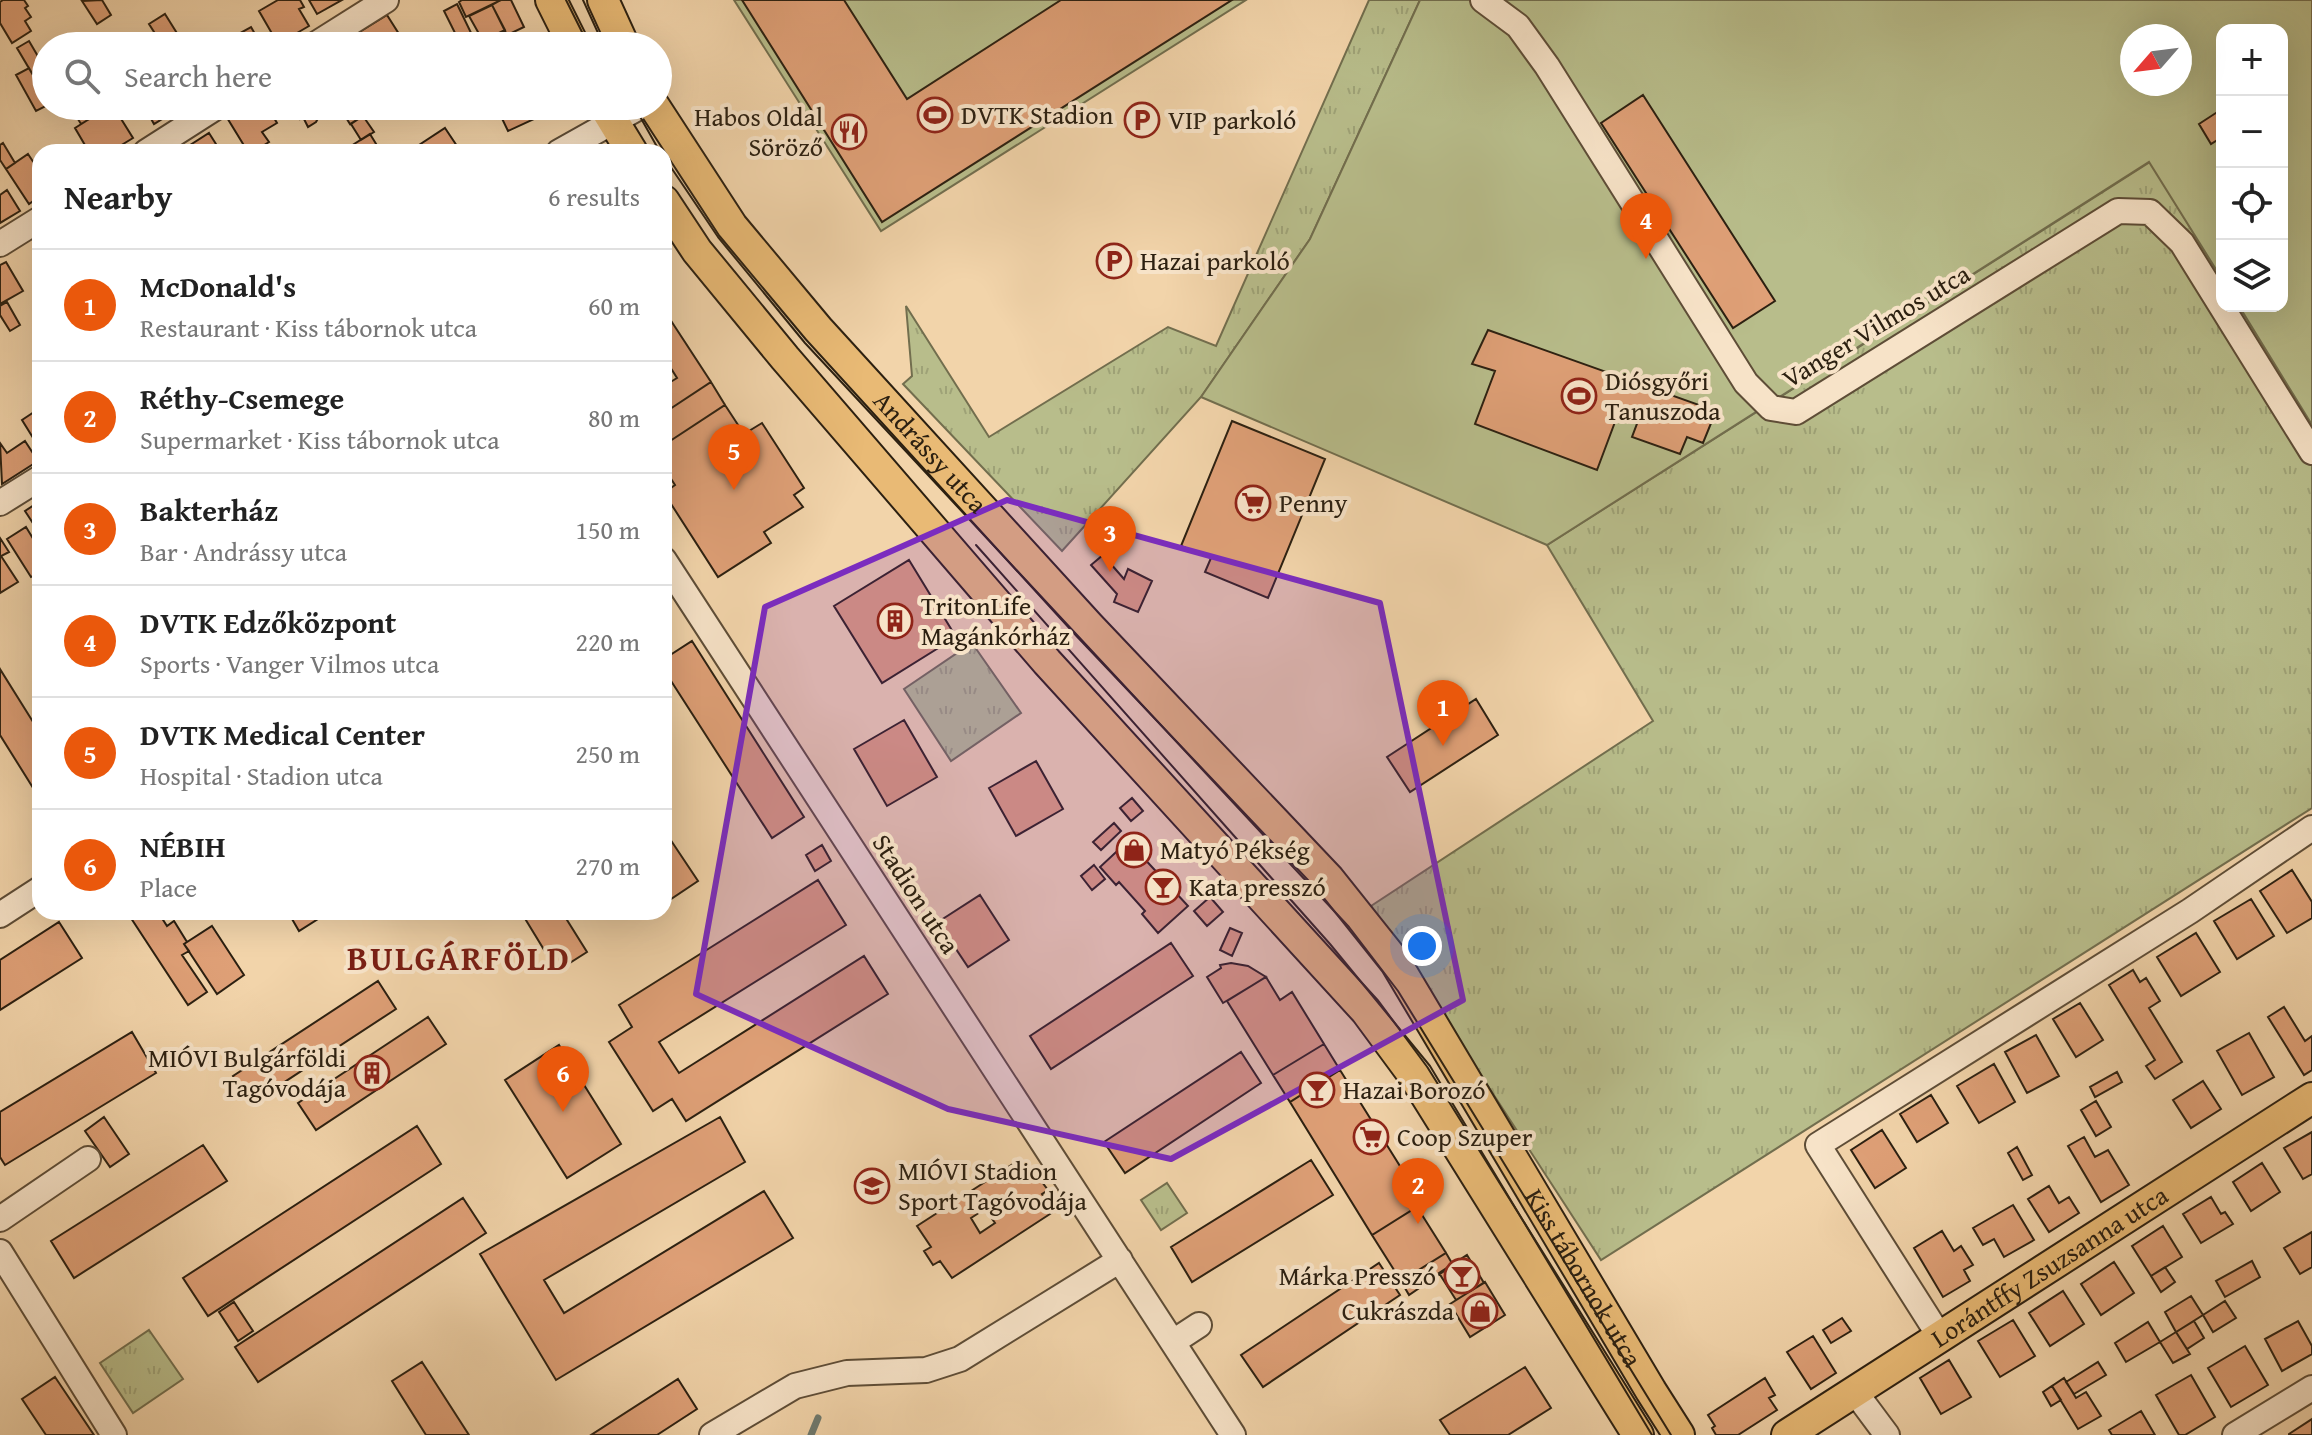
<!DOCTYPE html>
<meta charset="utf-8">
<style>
:root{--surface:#fff;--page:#f6f6f6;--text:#222;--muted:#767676;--line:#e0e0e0;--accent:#ea580c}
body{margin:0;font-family:"Gentium Book Plus",serif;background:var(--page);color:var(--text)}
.controls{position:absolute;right:24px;top:24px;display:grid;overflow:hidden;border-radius:16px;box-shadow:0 8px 32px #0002}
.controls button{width:72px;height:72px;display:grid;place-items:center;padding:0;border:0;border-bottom:2px solid var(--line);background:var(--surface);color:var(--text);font:40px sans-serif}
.compass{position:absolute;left:2120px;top:24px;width:72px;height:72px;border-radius:50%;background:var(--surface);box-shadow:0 8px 32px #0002;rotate:242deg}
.you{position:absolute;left:1422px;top:946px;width:28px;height:28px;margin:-20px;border:6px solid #fff;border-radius:50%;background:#1a73e8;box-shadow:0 0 0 12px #1a73e833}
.badge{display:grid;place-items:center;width:52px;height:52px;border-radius:50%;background:var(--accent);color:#fff;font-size:26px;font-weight:700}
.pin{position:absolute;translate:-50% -66px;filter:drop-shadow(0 2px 4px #0008)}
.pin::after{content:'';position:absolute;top:42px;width:28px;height:24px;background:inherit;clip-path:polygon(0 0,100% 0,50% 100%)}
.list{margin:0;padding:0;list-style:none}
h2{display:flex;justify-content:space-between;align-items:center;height:104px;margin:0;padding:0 32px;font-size:34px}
h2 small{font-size:26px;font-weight:400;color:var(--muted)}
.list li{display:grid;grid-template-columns:52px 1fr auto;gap:24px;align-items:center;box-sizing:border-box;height:112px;padding:0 32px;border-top:2px solid var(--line)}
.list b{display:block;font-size:30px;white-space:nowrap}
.list p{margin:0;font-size:26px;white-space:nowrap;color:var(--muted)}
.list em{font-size:26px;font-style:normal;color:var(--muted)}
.icon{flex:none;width:44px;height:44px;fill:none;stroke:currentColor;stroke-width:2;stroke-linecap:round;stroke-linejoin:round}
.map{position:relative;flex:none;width:2312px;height:1435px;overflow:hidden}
.search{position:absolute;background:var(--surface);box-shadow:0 8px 32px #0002;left:32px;top:32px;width:640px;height:88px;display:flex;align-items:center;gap:20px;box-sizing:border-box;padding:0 28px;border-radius:44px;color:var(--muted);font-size:30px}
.panel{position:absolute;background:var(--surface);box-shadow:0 8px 32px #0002;left:32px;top:144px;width:640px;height:776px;border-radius:24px}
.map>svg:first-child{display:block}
.grass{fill:url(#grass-tufts);stroke:#726e4e;stroke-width:2}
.pitch{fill:#b8bd8b;stroke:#726e4e;stroke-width:2;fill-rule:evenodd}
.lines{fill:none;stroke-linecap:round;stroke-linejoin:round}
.stream{stroke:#6f7b70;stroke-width:7}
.building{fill:#dfa077;stroke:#2c2011;stroke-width:2;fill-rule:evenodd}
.minor-casing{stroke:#5e4d37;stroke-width:28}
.major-casing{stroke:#2c2011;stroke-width:34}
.minor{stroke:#f7e3c8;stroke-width:24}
.major{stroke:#e9ba75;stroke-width:30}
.tram{stroke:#2c2011;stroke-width:2}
.marked{fill:#7b2cbf;fill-opacity:0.2;stroke:#7b2cbf;stroke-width:6;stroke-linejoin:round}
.labels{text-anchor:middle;stroke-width:8;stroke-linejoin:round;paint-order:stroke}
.poi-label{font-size:26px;fill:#2c2011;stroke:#f7e3c8;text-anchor:start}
.street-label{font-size:26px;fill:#2c2011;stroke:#f7e3c8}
.district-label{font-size:34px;font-weight:bold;letter-spacing:2px;fill:#7a1f14;stroke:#f7e3c8}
</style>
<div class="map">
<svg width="2312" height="1435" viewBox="0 0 2312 1435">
<defs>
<pattern id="grass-tufts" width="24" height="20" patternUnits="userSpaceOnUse" patternTransform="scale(2)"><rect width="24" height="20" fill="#b8bd8b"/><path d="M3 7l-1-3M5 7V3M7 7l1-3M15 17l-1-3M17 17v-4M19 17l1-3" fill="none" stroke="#9ea277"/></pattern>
</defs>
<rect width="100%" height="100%" fill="#f2d4aa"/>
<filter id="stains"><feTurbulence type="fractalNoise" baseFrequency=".0025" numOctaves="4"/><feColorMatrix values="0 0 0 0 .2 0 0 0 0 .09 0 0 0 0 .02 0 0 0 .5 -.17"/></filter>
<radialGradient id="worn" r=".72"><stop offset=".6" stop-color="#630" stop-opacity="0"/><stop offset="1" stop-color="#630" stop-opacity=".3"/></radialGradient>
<path class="grass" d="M1369 0H1420L1310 239 1201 397 1062 551 903 384 912 376 906 306 989 437 1168 327 1216 346Z
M2150 162 2222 279V306H2239L2312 425V808L1601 1260 1371 906 1653 721 1547 545Z
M972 643 1021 713 951 761 904 689Z
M1167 1183 1187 1213 1161 1230 1141 1200Z
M149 1330 183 1379 133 1413 100 1363Z"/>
<path class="pitch" d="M734 0H1246L881 231Z
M1420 0H2312V425L2239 306H2282V30H2222V279L2149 162 1547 545 1201 397 1310 239ZM2132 36H2180V84H2132Z"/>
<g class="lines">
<path class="stream" d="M811 1435 818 1418"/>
</g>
<path class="building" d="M3 0H24L28 6 25 8 31 17 25 21 31 31 12 43 0 23V2Z
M102 0 111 15 97 24 82 1Z
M278 0H300L304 7 299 9 309 26 278 44 259 11Z
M309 0H342L317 14Z
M462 0H501L466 17 459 2Z
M501 0H511L524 27 507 35 492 5Z
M742 0H844L907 99 1061 0H1232L882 222Z
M457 4 474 39 461 45 444 11Z
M492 5 505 30 483 41 469 16Z
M165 14 185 46H163L149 24Z
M387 15 399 34 391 39 395 46H359L353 36Z
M251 27 262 46H224L222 43Z
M29 41 46 70V97L17 48Z
M29 68 46 98V106L36 111 16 75Z
M1643 95 1775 301 1733 328 1601 123Z
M70 106H98L101 112 81 124Z
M110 106H113L133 138 110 152H89L75 128Z
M144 106H183L154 124Z
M242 106H251L252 109 267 106 277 123 262 132 269 142 253 152H248L226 116Z
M279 106H321L322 111 316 122 308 127 303 117 300 119 297 113 287 118Z
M339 106H357L363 116 350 124Z
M496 106H543L547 113 508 131Z
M2222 109V137L2211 144 2199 124Z
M363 116 374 132 361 140 351 124Z
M445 128 461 152H424L419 145Z
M209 133 221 152H190L187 147Z
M370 134 381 152H355L351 146Z
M3 143 15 163 6 169 0 160V145Z
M28 154 40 172V196L29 204 6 169Z
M7 190 20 211 0 223V195Z
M6 262 23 291 0 304V265Z
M7 302 20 325 10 331 0 315V306Z
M664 310 711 382 664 413V386L677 378 672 370 664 376Z
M1488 330 1716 411 1703 443 1687 437 1680 454 1632 437 1638 421 1618 414 1597 470 1475 424 1495 371 1472 364Z
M711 382 725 405 664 445V413Z
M725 405 744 434 762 423 804 488 794 495 803 507 764 532 771 543 718 577 664 493 675 485 664 468V445Z
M40 408V449L22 420Z
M1232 421 1325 459 1268 598 1205 572 1211 558 1181 546Z
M25 441 38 461 2 484 0 443 7 453Z
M40 501V534L25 511Z
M26 527 40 550V572L31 577 7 539Z
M0 538 9 552 1 556 18 582 0 593Z
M1103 555 1124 579 1128 569 1152 581 1138 612 1114 602 1117 594 1091 565Z
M909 560 956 637 882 683 834 606Z
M692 641 804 817 772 838 664 670V659Z
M0 669 40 733V799L0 735Z
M1476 699 1498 735 1410 792 1387 757Z
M904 720 937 777 887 806 854 749Z
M1036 761 1063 809 1016 836 989 788Z
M1132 798 1143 811 1131 821 1120 808Z
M1114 823 1121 831 1101 850 1093 842Z
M664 830 698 881 668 901 664 895Z
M1128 841 1188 906 1158 933 1142 914 1145 911 1119 882 1116 885 1100 867Z
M822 845 831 861 815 871 806 855Z
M1094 865 1105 879 1092 890 1081 876Z
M2292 870 2312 902V918L2287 933 2260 891Z
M818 880 846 925 659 1042 679 1073 864 956 888 994 686 1121 672 1099 653 1111 609 1042 632 1027 619 1005Z
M980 895 1009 940 968 967 938 922Z
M1210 897 1223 912 1207 926 1194 911Z
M2251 899 2274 936 2237 959 2214 921Z
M127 912H158L167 926 174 921 187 942 184 944 189 951 182 955 207 992 188 1005Z
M288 912H329L299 931Z
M521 912H562L587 952 557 971Z
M59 922 82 958 0 1010V960Z
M212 926 244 975 217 994 184 944Z
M1230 928 1242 933 1232 956 1220 950Z
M2196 933 2220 972 2181 996 2157 957Z
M1171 943 1193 976 1051 1069 1030 1036Z
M1231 963 1248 966 1266 977 1223 1003 1207 977 1221 968 1220 965Z
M2133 970 2140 982 2146 978 2160 1001 2149 1008 2182 1062 2155 1079 2146 1066 2155 1060 2109 985Z
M1266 977 1280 1000 1292 992 1324 1044 1273 1075 1227 1001Z
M378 981 396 1009 251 1104 233 1076Z
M2080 1003 2103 1040 2076 1057 2053 1019Z
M2284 1007 2305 1041 2312 1036V1070L2304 1075 2268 1017Z
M428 1017 446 1044 316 1130 298 1103Z
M132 1032 156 1073 5 1165 0 1157V1112Z
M2249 1033 2274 1077 2242 1095 2217 1051Z
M2036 1035 2059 1076 2027 1093 2005 1052Z
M1324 1044 1340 1070 1290 1102 1273 1075Z
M559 1045 621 1144 567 1178 505 1080Z
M1241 1052 1261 1083 1125 1173 1104 1142Z
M1994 1064 2015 1102 1979 1123 1957 1086Z
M1340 1070 1423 1203 1372 1235 1290 1102Z
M2117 1072 2122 1082 2095 1097 2090 1087Z
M2203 1081 2221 1109 2191 1128 2173 1100Z
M1931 1095 1948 1123 1917 1142 1900 1114Z
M2096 1101 2111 1127 2096 1136 2081 1110Z
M104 1117 129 1154 110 1167 85 1131Z
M720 1117 745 1162 544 1280 564 1313 764 1191 793 1238 556 1380 480 1254Z
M417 1126 441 1164 208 1316 183 1278Z
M1882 1130 1906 1168 1875 1188 1851 1150Z
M2312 1132V1174L2303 1179 2284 1148Z
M2084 1137 2095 1157 2108 1150 2129 1185 2101 1202 2068 1146Z
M203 1145 227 1181 74 1278 51 1241Z
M2017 1147 2032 1175 2023 1180 2008 1153Z
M1019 1160 1030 1177 1037 1173 1042 1182 1048 1190 1042 1194 1053 1212 952 1278 940 1261 933 1265 924 1251 931 1247 917 1226ZM985 1209 995 1223 980 1233 971 1218Z
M1311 1160 1333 1195 1192 1282 1171 1247Z
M2262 1163 2280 1192 2251 1211 2233 1182Z
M2049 1186 2059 1203 2069 1197 2079 1213 2049 1232 2028 1199Z
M2211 1197 2221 1214 2225 1212 2233 1224 2201 1243 2183 1214Z
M463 1198 486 1233 258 1382 235 1347Z
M2013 1205 2034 1240 2004 1257 1994 1239 1983 1245 1973 1228Z
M1417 1207 1446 1253 1401 1281 1372 1235Z
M2163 1226 2182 1257 2151 1276 2132 1246Z
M1942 1231 1954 1251 1961 1246 1973 1265 1964 1270 1970 1281 1943 1297 1914 1248Z
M2312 1232V1267L2300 1274 2284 1248Z
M1446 1253 1453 1265 1409 1295 1401 1281Z
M1467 1255 1484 1283 1456 1300 1439 1273Z
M2252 1261 2260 1277 2225 1297 2216 1281Z
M2114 1262 2134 1293 2101 1315 2081 1284Z
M1379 1263 1400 1295 1263 1387 1241 1355Z
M2165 1267 2175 1282 2161 1292 2151 1276Z
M1485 1282 1505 1315 1470 1337 1450 1304Z
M2063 1291 2084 1324 2050 1346 2029 1313Z
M2191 1296 2203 1315 2176 1332 2165 1312Z
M2225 1301 2236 1318 2213 1332 2203 1315Z
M234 1302 253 1331 238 1341 219 1312Z
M1842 1318 1851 1331 1831 1343 1823 1330Z
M2013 1320 2035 1356 2000 1377 1978 1341Z
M2194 1321 2204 1338 2187 1349 2176 1332Z
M2298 1321 2312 1346V1354L2282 1371 2265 1339Z
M2148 1322 2160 1342 2126 1362 2115 1343Z
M2176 1332 2190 1354 2173 1363 2160 1342Z
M1813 1336 1836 1373 1811 1389 1787 1352Z
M2245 1346 2268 1385 2231 1407 2208 1368Z
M1949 1360 1971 1397 1941 1414 1920 1378Z
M422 1362 469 1435H426L392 1381Z
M2098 1362 2106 1375 2074 1394 2066 1382Z
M1525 1367 1551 1408 1508 1435H1450L1440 1420Z
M2191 1375 2215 1417 2185 1435H2179L2156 1395Z
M55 1377 94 1435H46L22 1399Z
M1765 1378 1775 1395 1769 1398 1777 1410 1738 1435H1716L1712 1428 1715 1426 1708 1415Z
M2064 1378 2076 1398 2086 1392 2101 1416 2078 1429 2052 1386Z
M678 1379 697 1409 657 1435H591Z
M2052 1386 2061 1400 2051 1406 2043 1392Z
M2141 1411 2155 1435H2112L2109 1430Z
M2312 1419V1435H2289V1434Z"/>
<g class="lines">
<g class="minor-casing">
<path id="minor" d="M1483 0 1518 26 1547 66 1746 383 1771 408 1796 412 2118 211 2150 212 2182 243 2312 452
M313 46 386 0
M146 152 218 106
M559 152 641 106
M0 244 40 219
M0 503 40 478
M664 560 1233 1435
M0 915 40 889
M0 1219 88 1159
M0 1252 114 1435
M1940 1337 1818 1145 2190 911 2312 828
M1173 1342 1199 1325
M1855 1392 1887 1435
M712 1435 795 1386 847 1373 926 1370 960 1359 1120 1260
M2235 1435 2312 1388"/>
</g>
<g class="major-casing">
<g id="major">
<path d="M551 0 574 46"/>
<path d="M603 0 624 46"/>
<path d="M604 106 632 152"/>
<path id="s1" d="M654 106 732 226 818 329 1089 626 1329 879 1396 963 1651 1391 1679 1435"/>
<path d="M664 201 697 251 785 358 1047 662 1366 1011 1414 1076 1638 1435"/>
<path id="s2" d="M1787 1435 2312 1098"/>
</g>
</g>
<use href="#minor" class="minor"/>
<use href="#major" class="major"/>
<path class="tram" d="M566 0 589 46
M583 0 604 46
M634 106 660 152
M664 157 718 237 805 343 1349 927 1398 991 1671 1435
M976 545 1330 944 1430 1066 1652 1435"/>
</g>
<path class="marked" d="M1007 500 1380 603 1463 1000 1171 1159 948 1109 696 994 765 607Z"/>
<defs>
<g id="stadium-ring" transform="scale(1.8)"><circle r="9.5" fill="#f7e3c8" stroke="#8f2418" stroke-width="1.5"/><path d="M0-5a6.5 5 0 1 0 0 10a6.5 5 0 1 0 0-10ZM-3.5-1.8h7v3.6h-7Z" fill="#8f2418"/></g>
<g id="parking-ring" transform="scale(1.8)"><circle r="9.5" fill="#f7e3c8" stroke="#8f2418" stroke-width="1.5"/><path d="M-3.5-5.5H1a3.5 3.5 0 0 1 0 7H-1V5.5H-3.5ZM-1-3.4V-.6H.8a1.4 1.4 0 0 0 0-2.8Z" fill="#8f2418"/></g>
<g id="restaurant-ring" transform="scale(1.8)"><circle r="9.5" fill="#f7e3c8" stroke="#8f2418" stroke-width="1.5"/><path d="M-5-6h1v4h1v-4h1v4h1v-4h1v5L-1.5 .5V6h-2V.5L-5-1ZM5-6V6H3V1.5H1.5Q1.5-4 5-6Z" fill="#8f2418"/></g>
<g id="supermarket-ring" transform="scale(1.8)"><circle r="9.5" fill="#f7e3c8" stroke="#8f2418" stroke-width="1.5"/><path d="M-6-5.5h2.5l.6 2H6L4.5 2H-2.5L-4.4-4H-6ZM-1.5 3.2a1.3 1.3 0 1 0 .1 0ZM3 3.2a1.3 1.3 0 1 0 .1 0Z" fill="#8f2418"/></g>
<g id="building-ring" transform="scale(1.8)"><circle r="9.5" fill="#f7e3c8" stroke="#8f2418" stroke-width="1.5"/><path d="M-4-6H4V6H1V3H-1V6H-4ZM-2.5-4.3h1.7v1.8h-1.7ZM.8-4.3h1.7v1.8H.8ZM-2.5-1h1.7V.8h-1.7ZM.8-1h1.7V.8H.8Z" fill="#8f2418"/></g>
<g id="shop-ring" transform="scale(1.8)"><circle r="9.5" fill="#f7e3c8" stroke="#8f2418" stroke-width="1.5"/><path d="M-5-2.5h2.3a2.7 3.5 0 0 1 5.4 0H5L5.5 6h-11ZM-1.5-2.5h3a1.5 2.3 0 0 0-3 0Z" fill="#8f2418"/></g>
<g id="bar-ring" transform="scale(1.8)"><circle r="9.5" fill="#f7e3c8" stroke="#8f2418" stroke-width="1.5"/><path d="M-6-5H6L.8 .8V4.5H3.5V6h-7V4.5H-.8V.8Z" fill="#8f2418"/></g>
<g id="school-ring" transform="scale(1.8)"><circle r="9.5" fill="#f7e3c8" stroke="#8f2418" stroke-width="1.5"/><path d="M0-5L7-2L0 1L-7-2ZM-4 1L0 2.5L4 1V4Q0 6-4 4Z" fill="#8f2418"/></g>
</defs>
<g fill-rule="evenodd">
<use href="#stadium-ring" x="935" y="115"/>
<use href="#parking-ring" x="1142" y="120"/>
<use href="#restaurant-ring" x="849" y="132"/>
<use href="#parking-ring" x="1114" y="261"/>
<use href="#stadium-ring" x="1579" y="396"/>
<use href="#supermarket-ring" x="1253" y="503"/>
<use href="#building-ring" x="895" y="621"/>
<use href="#shop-ring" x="1134" y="850"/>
<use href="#bar-ring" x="1163" y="887"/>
<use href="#building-ring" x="372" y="1073"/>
<use href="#bar-ring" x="1317" y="1090"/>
<use href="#supermarket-ring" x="1371" y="1137"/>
<use href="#school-ring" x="872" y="1186"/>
<use href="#bar-ring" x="1462" y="1276"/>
<use href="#shop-ring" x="1480" y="1311"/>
</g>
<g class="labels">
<g class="poi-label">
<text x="961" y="124">DVTK Stadion</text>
<text x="823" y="126" text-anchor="end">Habos Oldal<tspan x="823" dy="30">Söröző</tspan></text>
<text x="1168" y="129">VIP parkoló</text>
<text x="1140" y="270">Hazai parkoló</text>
<text x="1605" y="390">Diósgyőri<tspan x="1605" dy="30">Tanuszoda</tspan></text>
<text x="1279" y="512">Penny</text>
<text x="921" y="615">TritonLife<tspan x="921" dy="30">Magánkórház</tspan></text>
<text x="1160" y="859">Matyó Pékség</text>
<text x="1189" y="896">Kata presszó</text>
<text x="346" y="1067" text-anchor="end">MIÓVI Bulgárföldi<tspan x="346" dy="30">Tagóvodája</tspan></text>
<text x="1343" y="1099">Hazai Borozó</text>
<text x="1397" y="1146">Coop Szuper</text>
<text x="898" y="1180">MIÓVI Stadion<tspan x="898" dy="30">Sport Tagóvodája</tspan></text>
<text x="1436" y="1285" text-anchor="end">Márka Presszó</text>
<text x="1454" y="1320" text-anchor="end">Cukrászda</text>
</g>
<g class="street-label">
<text transform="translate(1876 326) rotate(-31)" y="9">Vanger Vilmos utca</text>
<text dy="9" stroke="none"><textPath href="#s1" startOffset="444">Andrássy utca</textPath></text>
<text transform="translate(916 894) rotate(57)" y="9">Stadion utca</text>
<text dy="9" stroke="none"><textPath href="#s2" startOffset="312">Lorántffy Zsuzsanna utca</textPath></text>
<text dy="9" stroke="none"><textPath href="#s1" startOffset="1502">Kiss tábornok utca</textPath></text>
</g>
<g class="district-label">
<text x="459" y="970">BULGÁRFÖLD</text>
</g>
</g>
<rect width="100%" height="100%" filter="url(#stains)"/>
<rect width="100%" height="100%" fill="url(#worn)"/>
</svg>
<div class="controls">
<button>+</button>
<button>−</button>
<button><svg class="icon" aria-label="locate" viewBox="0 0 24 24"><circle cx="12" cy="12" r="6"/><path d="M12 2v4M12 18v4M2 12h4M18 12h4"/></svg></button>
<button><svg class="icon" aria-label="layers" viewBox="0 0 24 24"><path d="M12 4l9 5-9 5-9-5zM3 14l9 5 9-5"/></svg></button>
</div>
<svg class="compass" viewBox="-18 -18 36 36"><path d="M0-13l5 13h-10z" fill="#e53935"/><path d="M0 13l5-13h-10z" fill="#767676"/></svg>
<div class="you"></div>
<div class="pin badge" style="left:1443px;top:746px">1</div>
<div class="pin badge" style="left:1418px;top:1224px">2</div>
<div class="pin badge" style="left:1110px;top:572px">3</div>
<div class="pin badge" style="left:1646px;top:259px">4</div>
<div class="pin badge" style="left:734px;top:490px">5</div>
<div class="pin badge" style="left:563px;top:1112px">6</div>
<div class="search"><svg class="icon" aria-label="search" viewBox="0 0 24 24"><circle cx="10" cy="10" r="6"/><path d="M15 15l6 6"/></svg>Search here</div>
<section class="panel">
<h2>Nearby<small>6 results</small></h2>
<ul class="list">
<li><span class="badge">1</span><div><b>McDonald's</b><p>Restaurant · Kiss tábornok utca</p></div><em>60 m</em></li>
<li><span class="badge">2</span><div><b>Réthy-Csemege</b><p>Supermarket · Kiss tábornok utca</p></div><em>80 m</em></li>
<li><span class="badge">3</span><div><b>Bakterház</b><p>Bar · Andrássy utca</p></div><em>150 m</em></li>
<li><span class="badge">4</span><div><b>DVTK Edzőközpont</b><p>Sports · Vanger Vilmos utca</p></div><em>220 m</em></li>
<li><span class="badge">5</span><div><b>DVTK Medical Center</b><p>Hospital · Stadion utca</p></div><em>250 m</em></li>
<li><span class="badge">6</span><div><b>NÉBIH</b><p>Place</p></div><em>270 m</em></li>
</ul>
</section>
</div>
